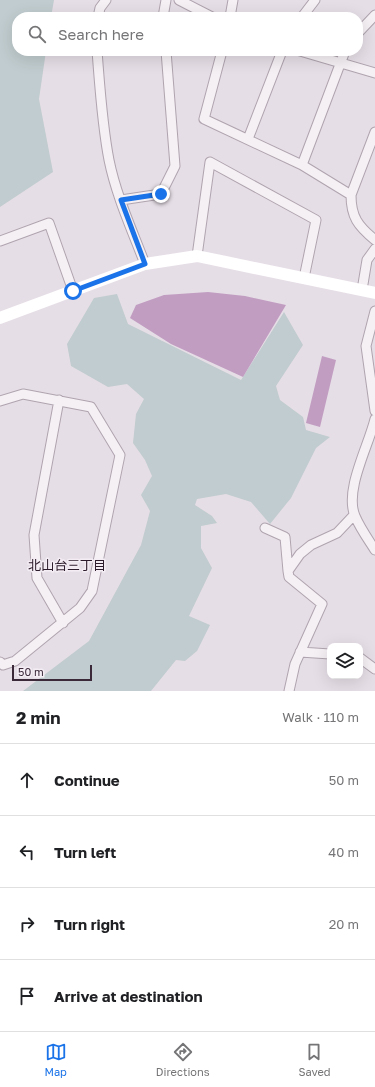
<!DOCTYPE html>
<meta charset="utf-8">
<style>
:root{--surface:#fff;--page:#f6f6f6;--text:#202124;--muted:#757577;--line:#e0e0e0;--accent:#1a73e8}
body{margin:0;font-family:"Golos Text","Noto Sans JP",sans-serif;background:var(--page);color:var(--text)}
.controls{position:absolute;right:12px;bottom:12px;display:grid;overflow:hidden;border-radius:8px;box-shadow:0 4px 16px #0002}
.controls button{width:36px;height:36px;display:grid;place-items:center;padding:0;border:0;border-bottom:1px solid var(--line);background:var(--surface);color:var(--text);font:20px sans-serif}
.scale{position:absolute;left:12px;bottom:10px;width:80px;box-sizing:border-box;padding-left:4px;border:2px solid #3b293a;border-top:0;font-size:11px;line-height:14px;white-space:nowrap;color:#3b293a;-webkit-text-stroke:3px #f4edf4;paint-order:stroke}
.stop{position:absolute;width:12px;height:12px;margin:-9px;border:3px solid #1a73e8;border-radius:50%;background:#fff}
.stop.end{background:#1a73e8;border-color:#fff;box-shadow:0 1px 4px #0008}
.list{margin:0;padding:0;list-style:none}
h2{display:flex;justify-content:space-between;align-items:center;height:52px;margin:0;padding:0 16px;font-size:17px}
h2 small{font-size:13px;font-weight:400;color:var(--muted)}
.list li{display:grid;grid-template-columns:26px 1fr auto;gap:12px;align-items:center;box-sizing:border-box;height:72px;padding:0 16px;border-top:1px solid var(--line)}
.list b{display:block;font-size:15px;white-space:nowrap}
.list em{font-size:13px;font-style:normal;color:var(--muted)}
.icon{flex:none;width:22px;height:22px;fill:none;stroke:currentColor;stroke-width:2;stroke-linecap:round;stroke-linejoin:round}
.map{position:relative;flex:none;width:375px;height:691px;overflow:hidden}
.search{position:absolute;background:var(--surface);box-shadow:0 4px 16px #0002;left:12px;right:12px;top:12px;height:44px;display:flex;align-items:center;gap:10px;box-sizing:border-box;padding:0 14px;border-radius:16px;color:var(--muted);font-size:15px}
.sheet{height:340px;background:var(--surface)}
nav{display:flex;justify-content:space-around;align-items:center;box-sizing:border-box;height:56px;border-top:1px solid var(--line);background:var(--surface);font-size:11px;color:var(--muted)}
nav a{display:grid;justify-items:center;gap:2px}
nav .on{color:var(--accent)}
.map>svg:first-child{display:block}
.green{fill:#c0cccf}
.water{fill:#c19dc2}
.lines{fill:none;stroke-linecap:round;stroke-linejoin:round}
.street-casing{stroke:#afa4af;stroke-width:11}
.street{stroke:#f5f0f4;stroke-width:9}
.secondary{stroke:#fff;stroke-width:12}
.route{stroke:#1a73e8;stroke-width:5}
.labels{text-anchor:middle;stroke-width:3;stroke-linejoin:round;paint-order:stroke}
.neighbourhood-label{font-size:13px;fill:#2c1b2a;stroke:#f4edf4}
</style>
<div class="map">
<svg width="375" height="691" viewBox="0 0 375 691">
<rect width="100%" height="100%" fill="#e6dee6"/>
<path class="green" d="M0 0H54L51 17H17V51H46L39 99 53 172 0 207Z
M117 294 128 324 241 380 284 312 303 345 276 386 280 400 303 417 306 430 330 437 316 448 291 498 270 524 251 502 226 494 197 499 195 505 212 516 217 523 201 526V548L212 568 189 616 210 625 197 651 185 661 176 660 151 691H23L89 641 141 545 150 511 141 495 152 476 145 460 133 443 136 414 144 399 127 384 108 387 71 366 67 344 94 298Z"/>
<path class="water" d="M208 292 245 296 286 305 243 377 171 344 130 318 136 305 164 295Z
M322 356 336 360 320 427 306 423Z"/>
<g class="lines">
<g class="street-casing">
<path id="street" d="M179 0 212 17
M98 17 100 8 106 0
M163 17 166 0
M230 17 233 0
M302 17 315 0
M358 33 375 15
M97 51C100 88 102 124 109 160 116 195 132 230 145 264
M222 51 204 119 302 165 351 195 375 132
M300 51 375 73
M248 139 282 51
M302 165 345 51
M351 195C351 217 358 226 375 240
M121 200 161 194 175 166 166 51
M0 241 49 223 73 291
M197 256 210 162 316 220 304 278
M362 290 367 260 375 249
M375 311 366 346 375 411
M59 400 34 535 37 578 63 623
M0 401 23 394 91 407 120 455 92 591 80 608 15 661 3 665 0 662
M375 419C369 445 344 490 355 516 360 528 368 539 375 550
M265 528 285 537 288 571
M300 652 330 654
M360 658 375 669
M289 691 295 664 322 604 289 577 288 571 300 554 311 545 337 533 354 515"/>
</g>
<use href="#street" class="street"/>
<path class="secondary" d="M0 318 145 264 197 256 375 293"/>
</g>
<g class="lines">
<path class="route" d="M73 291 145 264 121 200 161 194"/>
</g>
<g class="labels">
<g class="neighbourhood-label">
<text x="67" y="570">北山台三丁目</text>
</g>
</g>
</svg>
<div class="controls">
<button><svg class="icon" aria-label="layers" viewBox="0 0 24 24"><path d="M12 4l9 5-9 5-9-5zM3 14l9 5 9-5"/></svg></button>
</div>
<div class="scale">50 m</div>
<div class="stop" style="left:73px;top:291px"></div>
<div class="stop end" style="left:161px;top:194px"></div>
<div class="search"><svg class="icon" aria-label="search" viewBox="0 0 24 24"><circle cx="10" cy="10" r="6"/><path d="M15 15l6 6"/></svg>Search here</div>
</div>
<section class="sheet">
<h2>2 min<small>Walk · 110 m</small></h2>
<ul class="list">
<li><svg class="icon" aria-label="ahead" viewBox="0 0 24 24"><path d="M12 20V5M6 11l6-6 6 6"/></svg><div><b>Continue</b></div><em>50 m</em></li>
<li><svg class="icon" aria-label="left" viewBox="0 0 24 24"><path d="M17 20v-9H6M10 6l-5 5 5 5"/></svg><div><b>Turn left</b></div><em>40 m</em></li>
<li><svg class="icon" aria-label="right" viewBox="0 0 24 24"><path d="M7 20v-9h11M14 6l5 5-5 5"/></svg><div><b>Turn right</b></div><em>20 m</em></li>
<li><svg class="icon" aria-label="arrive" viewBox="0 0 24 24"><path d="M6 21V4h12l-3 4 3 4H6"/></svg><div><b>Arrive at destination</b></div></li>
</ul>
</section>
<nav>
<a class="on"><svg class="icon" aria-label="map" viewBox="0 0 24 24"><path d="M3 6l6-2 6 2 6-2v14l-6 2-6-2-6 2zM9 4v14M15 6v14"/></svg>Map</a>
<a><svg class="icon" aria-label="directions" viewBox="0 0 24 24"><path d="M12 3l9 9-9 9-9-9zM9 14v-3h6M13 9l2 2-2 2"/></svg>Directions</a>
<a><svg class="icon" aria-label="saved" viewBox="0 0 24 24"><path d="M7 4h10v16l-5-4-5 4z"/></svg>Saved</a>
</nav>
